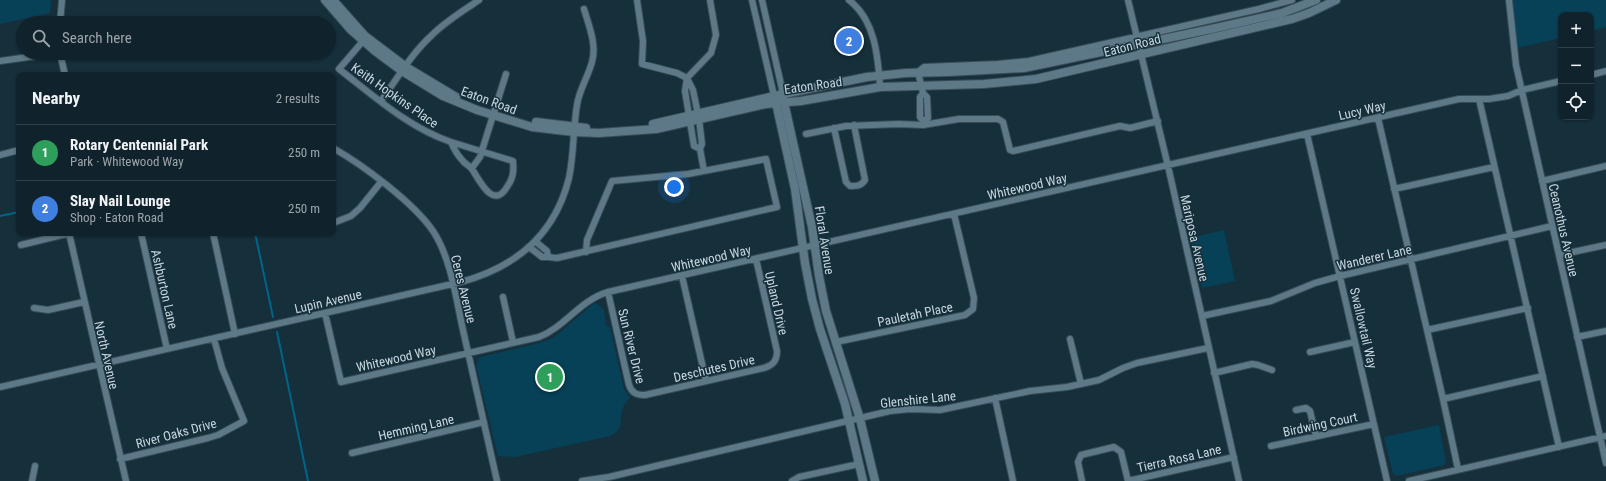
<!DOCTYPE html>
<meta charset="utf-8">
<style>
:root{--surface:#10232c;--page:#192b34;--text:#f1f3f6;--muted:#9ca4a9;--line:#304048;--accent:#c8bb3b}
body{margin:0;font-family:"Roboto Condensed",sans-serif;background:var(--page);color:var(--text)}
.controls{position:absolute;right:12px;top:12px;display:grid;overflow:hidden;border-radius:8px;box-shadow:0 1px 3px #0004}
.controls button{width:36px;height:36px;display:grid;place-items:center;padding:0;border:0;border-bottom:1px solid var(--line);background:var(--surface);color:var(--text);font:20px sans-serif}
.you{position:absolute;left:674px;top:187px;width:14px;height:14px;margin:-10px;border:3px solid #fff;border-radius:50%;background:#1a73e8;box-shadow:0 0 0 6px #1a73e833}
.badge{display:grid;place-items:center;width:26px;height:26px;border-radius:50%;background:var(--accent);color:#fff;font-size:13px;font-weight:700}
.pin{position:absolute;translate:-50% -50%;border:2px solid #fff;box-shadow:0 1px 4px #0006}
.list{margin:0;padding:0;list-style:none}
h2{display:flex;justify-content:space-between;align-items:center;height:52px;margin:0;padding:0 16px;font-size:17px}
h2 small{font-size:13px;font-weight:400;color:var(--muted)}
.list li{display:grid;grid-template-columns:26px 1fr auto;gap:12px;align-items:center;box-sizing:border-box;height:56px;padding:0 16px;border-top:1px solid var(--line)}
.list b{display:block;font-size:15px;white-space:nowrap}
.list p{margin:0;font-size:13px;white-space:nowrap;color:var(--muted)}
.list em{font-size:13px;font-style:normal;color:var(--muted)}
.icon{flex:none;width:22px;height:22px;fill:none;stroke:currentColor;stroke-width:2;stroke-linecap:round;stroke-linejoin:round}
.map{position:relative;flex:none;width:1606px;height:481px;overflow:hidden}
.search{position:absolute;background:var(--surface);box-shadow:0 1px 3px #0004;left:16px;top:16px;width:320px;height:44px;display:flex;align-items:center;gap:10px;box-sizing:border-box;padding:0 14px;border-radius:22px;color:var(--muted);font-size:15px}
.panel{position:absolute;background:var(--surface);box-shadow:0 1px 3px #0004;left:16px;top:72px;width:320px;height:164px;border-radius:8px}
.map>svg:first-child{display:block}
.green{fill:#074157}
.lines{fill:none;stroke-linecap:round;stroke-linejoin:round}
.stream{stroke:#026487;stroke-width:2}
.minor-casing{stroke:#384c57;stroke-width:8}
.tertiary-casing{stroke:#384c57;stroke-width:10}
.minor{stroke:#5d7886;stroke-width:6}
.tertiary{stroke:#5d7886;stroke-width:8}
.labels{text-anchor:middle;stroke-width:3;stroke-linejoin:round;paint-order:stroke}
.street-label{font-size:13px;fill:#c8d7df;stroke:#152f3b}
</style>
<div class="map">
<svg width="1606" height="481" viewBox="0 0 1606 481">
<rect width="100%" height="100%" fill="#152f3b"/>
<path class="green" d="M0 0H51L50 13 0 24Z
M1511 0H1606V27L1591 31V15H1561V38L1516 48Z
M1224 230 1235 281 1202 288 1190 238Z
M596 303 604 310 606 326 610 327 624 389 630 397C628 401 624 404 623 408 618 421 626 428 610 436L515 457 498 456 476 365 480 357 539 343 553 338 592 305Z
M1439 425 1446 463 1444 465 1397 476 1393 474 1384 437Z"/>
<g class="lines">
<path class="stream" d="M0 216 19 212
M255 233 273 317
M277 332 308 481"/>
<g class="minor-casing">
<path id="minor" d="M637 0 643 41 642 64 677 73 687 78 711 53 716 35 710 0
M752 0 775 100
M762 0 784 98
M849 0C875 20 878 56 880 87
M1128 0 1168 166 1239 481
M1509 0 1516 65 1606 463
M60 23 62 0
M363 41 339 69C374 96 409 128 451 142
M60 53 65 75
M0 61 57 53
M1591 75 1606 71
M687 78 693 90 699 119 702 144 700 149 694 146 685 91Z
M923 93 920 97V117L923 121V125L959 119H998L1003 122 1010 150 1013 151 1120 126 1130 128 1158 121
M1479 99 1559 447
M381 101C397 79 411 54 432 35 446 21 463 11 479 0
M1378 118 1443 399 1458 469
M923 121 928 118 927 97 923 93 918 72 924 67 998 64 1029 61 1259 9 1292 0
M834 128 846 182 850 186C857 186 861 186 865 180L854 125
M806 134 846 126 899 124 923 125
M1307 134 1387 481
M451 142 513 161C514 172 513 179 507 187 493 210 480 181 472 169 470 166 465 164 463 161 458 156 454 149 451 142Z
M333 148C363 165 414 203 433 231 451 258 456 299 463 330 474 380 486 430 497 481
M700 149 704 171
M0 155 19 150
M472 168 480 157 506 74
M1542 181 1606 166
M1394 189 1494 167
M333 223 351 216 360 208 381 182
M69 233 126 481
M141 233 167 349
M213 233 235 334
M21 245 70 233
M529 247 542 257H548L547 251 535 241
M1559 255 1606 245
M548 257 557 258 777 207 766 159 688 174 612 181 587 240 586 252
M682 276 706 381
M608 292 629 385C632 393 636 395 645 395L764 368C773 365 777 361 777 351L756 259
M503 297 513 342
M34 308 48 310 84 302
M325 313 341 382 539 337C565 327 580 300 608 292L1459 99H1489L1508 96 1522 90 1561 81
M1202 316 1271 301 1315 283 1340 276 1552 226
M1427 330 1528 308
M1577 337 1606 331
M1070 339 1081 384
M836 342 965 315 973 309 974 298 954 214
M1310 352 1355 342
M1214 373 1252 364 1258 365 1272 370
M0 387 461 282C516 267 555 235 569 178 574 154 573 129 577 105 579 90 588 77 592 62 597 45 589 26 584 9
M995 398 1013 481
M1443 399 1543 376
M1296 410 1306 408 1310 411 1316 436
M1271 446 1374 424
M352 453 484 422
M120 459 208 438 218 435 244 421 222 368 214 339
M32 481 35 466
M582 481 609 477 890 411 910 409 940 410 1030 391 1067 387 1099 380 1123 368 1137 363 1208 348
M792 481 799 477 859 464
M1082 481 1078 462 1081 455 1114 447 1121 452 1128 481
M1128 481 1234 457
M1409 481 1606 436"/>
</g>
<g class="tertiary-casing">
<path id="tertiary" d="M325 0 350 29 375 51 402 71 443 96 477 110 532 127 574 132 599 133 656 129 766 104 801 101 880 87 984 84 1036 79 1292 19 1309 13 1336 0
M333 0 365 36 406 67 456 97
M784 102 812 227 819 276 826 311 860 419 875 481
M776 103 795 189 805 263 812 299 820 329 845 404 863 481
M536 122 586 128
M653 124 774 96 867 77 906 73 949 72 1024 68 1216 28 1282 13 1316 0"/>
</g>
<use href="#minor" class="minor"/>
<use href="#tertiary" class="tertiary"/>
</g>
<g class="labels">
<g class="street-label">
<text transform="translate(1132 45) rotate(-14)" y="5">Eaton Road</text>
<text transform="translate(813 85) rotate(-8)" y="5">Eaton Road</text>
<text transform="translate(395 95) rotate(35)" y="5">Keith Hopkins Place</text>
<text transform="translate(489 100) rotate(20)" y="5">Eaton Road</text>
<text transform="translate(1362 110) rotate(-13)" y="5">Lucy Way</text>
<text transform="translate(1027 186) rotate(-13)" y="5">Whitewood Way</text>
<text transform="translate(1564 230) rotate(77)" y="5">Ceanothus Avenue</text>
<text transform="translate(1195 238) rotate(77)" y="5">Mariposa Avenue</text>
<text transform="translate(825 240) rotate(81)" y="5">Floral Avenue</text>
<text transform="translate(1374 257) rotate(-13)" y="5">Wanderer Lane</text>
<text transform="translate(711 258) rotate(-13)" y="5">Whitewood Way</text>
<text transform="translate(165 289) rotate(77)" y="5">Ashburton Lane</text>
<text transform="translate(464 289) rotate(76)" y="5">Ceres Avenue</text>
<text transform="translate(328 301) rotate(-13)" y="5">Lupin Avenue</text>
<text transform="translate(777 303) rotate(77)" y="5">Upland Drive</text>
<text transform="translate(915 314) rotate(-12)" y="5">Pauletah Place</text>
<text transform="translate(1364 328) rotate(77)" y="5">Swallowtail Way</text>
<text transform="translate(632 346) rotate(76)" y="5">Sun River Drive</text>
<text transform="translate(107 355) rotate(77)" y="5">North Avenue</text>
<text transform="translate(396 358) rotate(-13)" y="5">Whitewood Way</text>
<text transform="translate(714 368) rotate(-13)" y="5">Deschutes Drive</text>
<text transform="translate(918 399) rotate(-6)" y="5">Glenshire Lane</text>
<text transform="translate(1320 424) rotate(-12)" y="5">Birdwing Court</text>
<text transform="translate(416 427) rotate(-13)" y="5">Hemming Lane</text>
<text transform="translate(176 433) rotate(-15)" y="5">River Oaks Drive</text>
<text transform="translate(1179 458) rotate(-13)" y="5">Tierra Rosa Lane</text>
</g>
</g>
</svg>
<div class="controls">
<button>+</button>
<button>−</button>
<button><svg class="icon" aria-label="locate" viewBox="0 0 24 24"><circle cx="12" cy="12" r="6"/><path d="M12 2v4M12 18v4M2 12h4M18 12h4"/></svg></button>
</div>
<div class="you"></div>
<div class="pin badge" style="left:550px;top:377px;background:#2e9e5b">1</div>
<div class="pin badge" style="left:849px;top:41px;background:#3f7fe0">2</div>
<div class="search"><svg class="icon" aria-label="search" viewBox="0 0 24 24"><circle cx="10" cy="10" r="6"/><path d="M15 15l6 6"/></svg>Search here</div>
<section class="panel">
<h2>Nearby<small>2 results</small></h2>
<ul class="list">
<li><span class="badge" style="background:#2e9e5b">1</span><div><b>Rotary Centennial Park</b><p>Park · Whitewood Way</p></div><em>250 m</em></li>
<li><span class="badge" style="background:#3f7fe0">2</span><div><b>Slay Nail Lounge</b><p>Shop · Eaton Road</p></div><em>250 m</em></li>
</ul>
</section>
</div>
